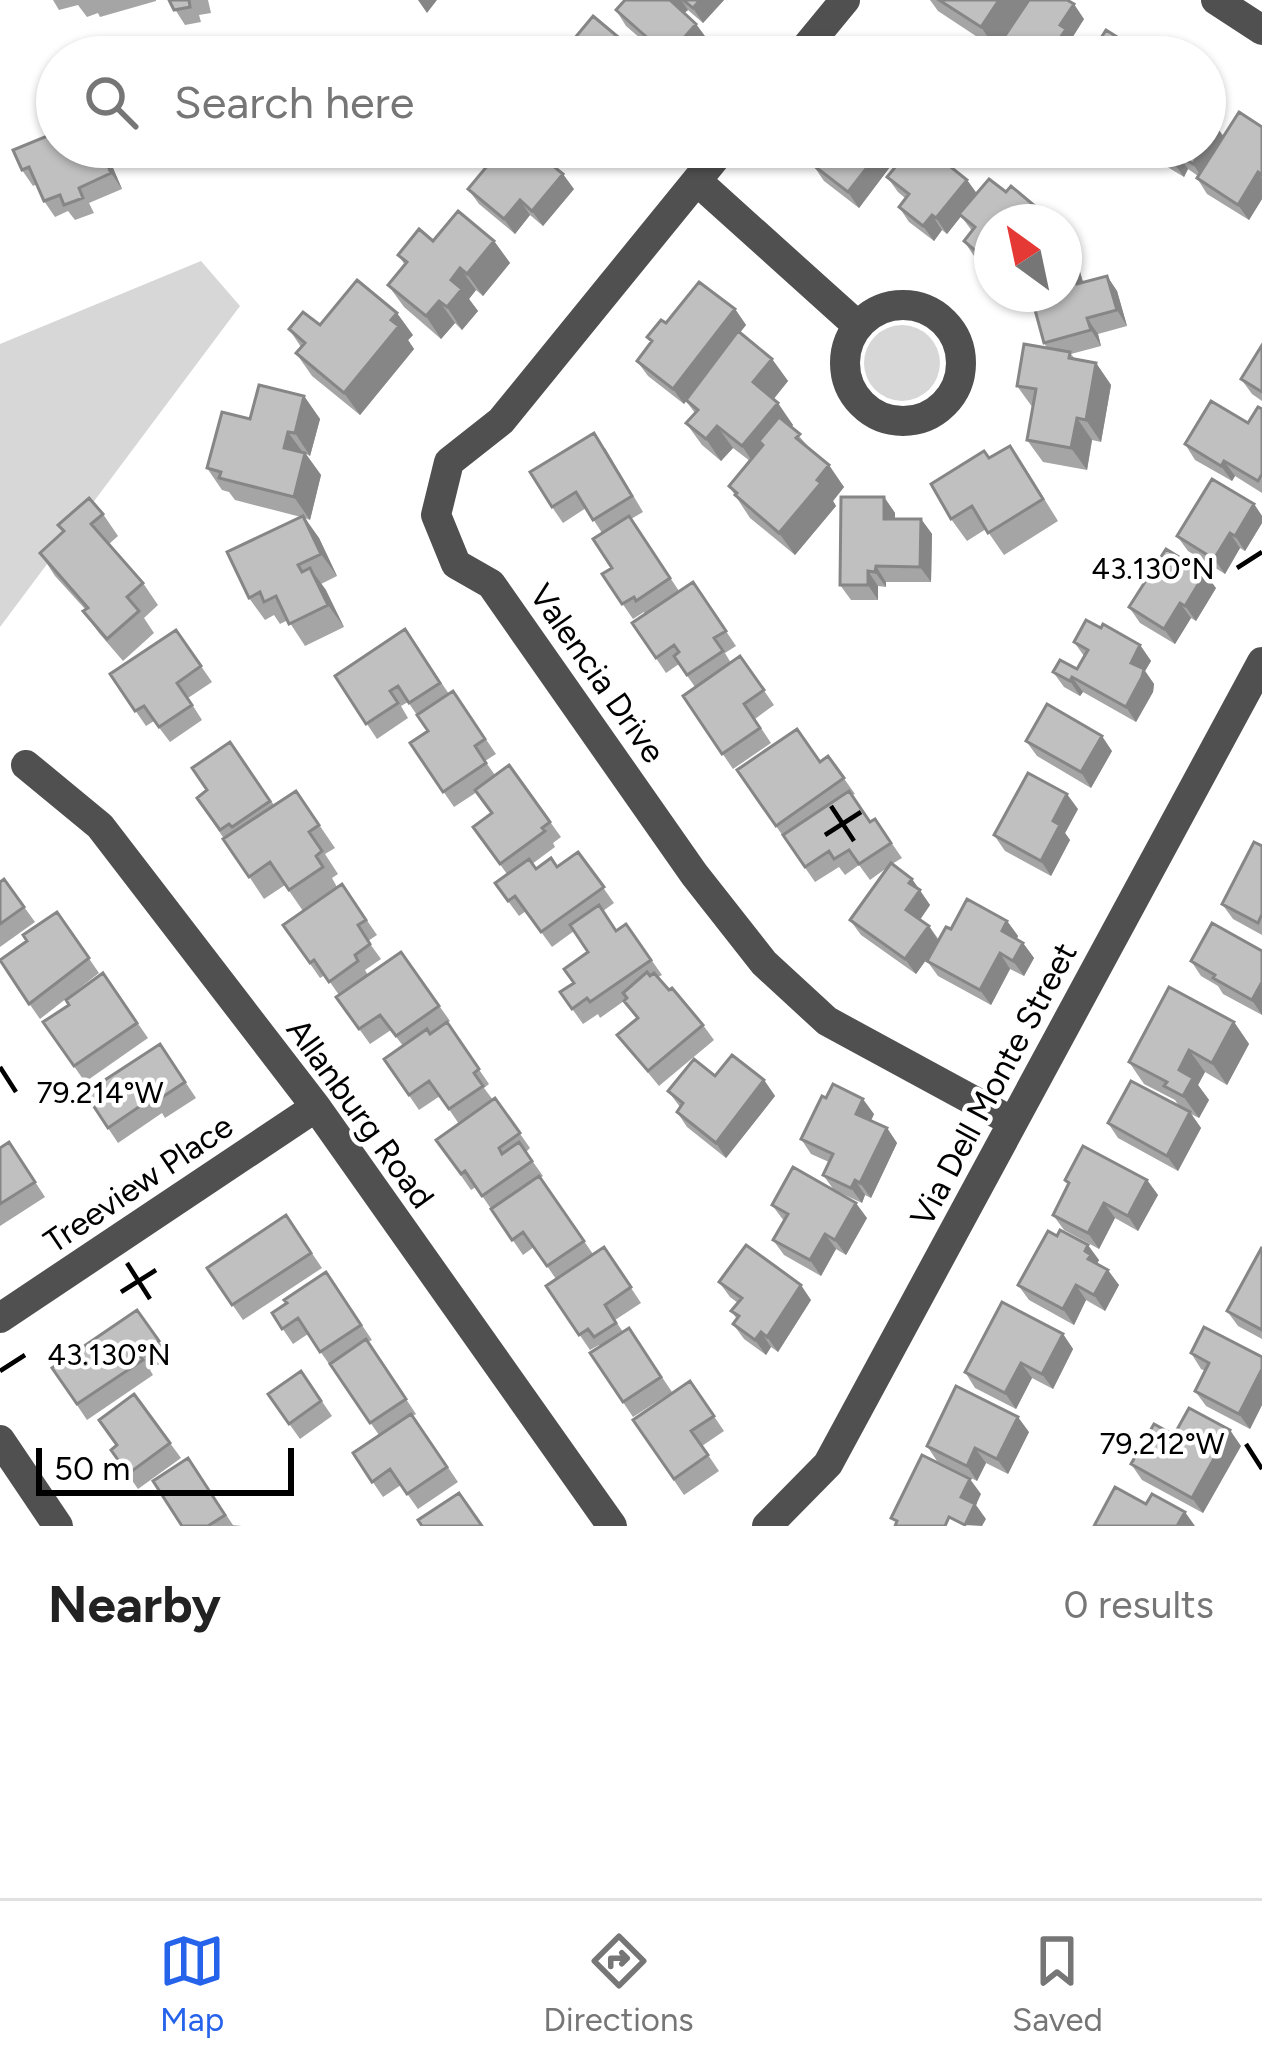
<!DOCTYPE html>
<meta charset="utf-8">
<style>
:root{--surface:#fff;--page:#f6f6f6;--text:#222;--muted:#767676;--line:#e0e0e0;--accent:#2563eb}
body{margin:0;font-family:Figtree,sans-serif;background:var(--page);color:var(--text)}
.compass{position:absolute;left:974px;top:204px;width:108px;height:108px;border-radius:50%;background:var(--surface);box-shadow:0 3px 9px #0004;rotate:327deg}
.scale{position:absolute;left:36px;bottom:30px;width:258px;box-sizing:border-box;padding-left:12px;border:6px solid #000;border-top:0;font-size:33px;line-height:42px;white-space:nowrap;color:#000;-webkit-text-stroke:9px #fff;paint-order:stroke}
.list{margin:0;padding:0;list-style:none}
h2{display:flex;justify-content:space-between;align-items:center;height:156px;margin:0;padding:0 48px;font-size:51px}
h2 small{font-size:39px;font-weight:400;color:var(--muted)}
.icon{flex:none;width:66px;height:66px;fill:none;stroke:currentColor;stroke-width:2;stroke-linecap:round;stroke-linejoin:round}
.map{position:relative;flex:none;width:1262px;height:1526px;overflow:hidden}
.search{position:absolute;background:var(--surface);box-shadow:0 3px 9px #0004;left:36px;right:36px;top:36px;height:132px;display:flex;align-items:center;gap:30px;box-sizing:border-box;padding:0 42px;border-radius:66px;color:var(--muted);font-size:45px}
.sheet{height:372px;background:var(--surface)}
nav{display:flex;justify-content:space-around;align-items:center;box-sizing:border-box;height:168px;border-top:3px solid var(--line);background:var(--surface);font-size:33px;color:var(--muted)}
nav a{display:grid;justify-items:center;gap:6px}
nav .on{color:var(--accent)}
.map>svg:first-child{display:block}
.green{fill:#d7d7d7}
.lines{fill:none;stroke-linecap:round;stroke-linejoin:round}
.minor{stroke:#505050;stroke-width:30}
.wall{fill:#a5a5a5}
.shaded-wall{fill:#868686}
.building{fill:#c0c0c0;stroke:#868686;stroke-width:3}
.ticks{fill:none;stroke:#000;stroke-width:4.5}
.labels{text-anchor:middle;stroke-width:9;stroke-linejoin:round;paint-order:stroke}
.street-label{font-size:33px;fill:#000;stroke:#fff}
.ticks-label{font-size:30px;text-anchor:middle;fill:#000;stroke:#fff;stroke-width:9;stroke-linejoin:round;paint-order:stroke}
</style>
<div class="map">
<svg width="1262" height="1526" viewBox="0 0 1262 1526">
<rect width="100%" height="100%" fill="#fff"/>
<path class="green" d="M201 261 240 306 0 627V344Z
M864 363a38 38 0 1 1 76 0a38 38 0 1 1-76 0Z"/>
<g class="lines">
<path class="minor" d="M1216 0 1262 30
M798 57 845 0
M724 147 501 421 449 462 436 515 456 564 491 584 694 874 764 963 827 1021 1013 1122
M697 181 858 326
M845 363a58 58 0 1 1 116 0a58 58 0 1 1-116 0Z
M26 765 100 826 316 1107 612 1526
M0 1318 316 1107
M0 1440 58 1526
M767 1526 828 1464 1262 662"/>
</g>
<path class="wall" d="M53 0H156V1L100 17 98 13 87 17 78 5 59 10Z
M169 0H208L211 13 199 15 201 22 185 25Z
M625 0H724L703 23 688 10 684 13 696 24 707 39 691 57H662L626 26 616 10Z
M930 0H1029L1084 19 1072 38 1077 44 1070 53 1073 57H984L991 46 938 11Z
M1205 88 1219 106 1209 122 1216 126 1223 137 1262 127V199L1249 220 1207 194 1197 178 1198 176 1188 169 1184 177 1141 151 1138 147H1205Z
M104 147 122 189 89 203 94 213 75 220 68 211 55 217 44 201 37 184 33 186 22 170 13 150Z
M574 147H618L600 168Z
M813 147H905L859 208 824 181 813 165 821 156Z
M952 165 951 167 967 180 977 194 1006 192 1042 212 1049 222H992V271L974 256 964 241 972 231 961 216 947 234 942 230 934 241 909 222 899 207 905 198 898 192 887 177Z
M468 189H574L543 226 530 215 515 234 479 204Z
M433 241H494L510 263 483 296 476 290 469 299 478 311 462 330 455 323 441 339 404 307 388 285 405 265 398 255Z
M1069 257 1080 272 1083 282 1107 276 1117 291 1127 326 1098 334 1101 346 1071 354 1075 359 1096 363 1111 385 1101 442 1092 440 1087 470 1043 462 1027 440 1033 408 1017 386 1047 348 1044 343 1037 297Z
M735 309 746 325 740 332 772 359 788 381 773 399 793 425 791 427 844 487 833 501 836 506 795 555 750 518 729 486 750 461 733 448 721 461 702 445 686 423 695 413 686 401 684 404 648 376 637 361 651 342 647 337 666 323Z
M320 325 413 335 408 340 414 349 360 415 312 376 296 353 301 347 289 329Z
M1262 345V401L1252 394 1241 379Z
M304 396 320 419 310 456 306 454 321 475 310 520 305 518 319 538 337 576 321 584 344 627 305 646 288 620 280 624 274 615 265 620 249 598 301 517 235 500 229 492 222 490 207 468 250 419Z
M1262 409V493L1235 476 1232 481 1195 460 1185 444 1248 423Z
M605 448 643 512 631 519 679 591 693 582 736 646 725 653 731 663 740 656 774 705 755 719 771 743 733 769 683 696 695 687 679 664 666 673 656 658 645 614 644 612 633 619 602 574 612 568 602 533 586 508 563 523 552 507Z
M989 458 1025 468 1058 521 1004 555 986 529 967 541 951 519Z
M884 497 895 513V519H921L932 534 931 582H886V587L878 586V600H851L840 585Z
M1254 504 1262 516V523L1245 551 1240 548 1225 574 1188 551 1177 536Z
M103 514 118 536 109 544 143 583 158 605 144 618 154 633 123 661 99 633 83 611 85 609 55 576 40 553Z
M1216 588 1196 621 1191 618 1175 644 1140 623 1129 607Z
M1101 628 1140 645 1151 661 1145 671 1154 684 1153 692 1136 722 1083 692 1080 696 1064 687 1053 672 1077 669 1084 656 1074 642Z
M405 629 449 694 453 691 496 754 485 761 495 775 509 765 561 837 553 843 555 847 532 864 536 869 557 867 578 852 614 903 603 911 616 930 626 924 662 975 658 977 703 1025 714 1040 659 1086 617 1035 637 1019 624 1001 600 1018 598 1014 583 1024 560 992 574 983 588 952 574 931 552 947 526 911 519 916 495 883 507 874 473 827 492 813 477 792 454 807 410 743 428 731 408 702 401 706 408 718 377 739 335 676Z
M176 630 212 682 188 698 202 720 170 742 154 721 146 726 110 674Z
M1026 741 1112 751 1091 788 1037 756Z
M230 742 274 805 296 791 335 848 325 854 338 874 332 878 337 887 342 884 377 935 368 941 381 959 365 970 368 975 401 952 450 1021 447 1023 489 1084 484 1088 493 1100 495 1098 530 1148 526 1152 543 1176 540 1178 593 1254 604 1247 641 1303 615 1320 623 1332 629 1328 672 1392 633 1417 590 1353 600 1347 599 1345 590 1350 546 1286 556 1279 534 1247 523 1255 476 1187 471 1190 436 1140 459 1124 440 1096 419 1110 384 1059 403 1046 391 1030 370 1044 336 997 339 995 325 975 320 978 283 925 303 911 285 885 264 899 197 798 207 790Z
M828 756 855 794 852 795 870 821 875 819 902 858 892 864 912 879 930 905 920 920 929 926 939 940 951 929 1007 921 1018 936 1017 939 1023 943 1034 958 1024 976 1010 969 991 1005 938 976 927 961 932 951 916 974 861 935 850 920 888 867 870 880 859 865 845 875 839 867 815 882 737 770 820 762Z
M1078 809 1065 833 1070 840 1051 876 1005 851 994 835Z
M1262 846V935L1233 919 1222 904Z
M4 879 35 922 0 947V882Z
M57 912 99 973 40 1019 0 962 27 941Z
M1262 951V1015L1223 994 1218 986 1201 976 1191 961Z
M103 973 148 1038 85 1082 43 1022 69 1005Z
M1234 1022 1249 1044 1227 1085 1205 1072 1198 1085 1209 1100 1199 1118 1191 1114 1201 1128 1178 1171 1118 1138 1108 1123 1179 1106 1175 1100 1144 1084 1129 1062Z
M160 1044 196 1098 165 1118 162 1113 118 1143 108 1128Z
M715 1076 764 1080 775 1096 726 1158 687 1127 677 1112 680 1107 668 1091Z
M874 1114 871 1121 887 1128 897 1143 871 1198 865 1195 862 1203 834 1190 823 1175 829 1162 811 1154 801 1139Z
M9 1142 45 1197 0 1226V1148Z
M1065 1180H1147L1158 1195 1138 1231 1115 1218 1099 1249 1064 1230 1053 1215 1068 1185Z
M772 1205 867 1218 846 1255 836 1249 821 1276 784 1255 773 1240 784 1221Z
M286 1215 322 1268 243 1320 207 1268Z
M1057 1236 1099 1260 1097 1263 1119 1285 1105 1311 1086 1300 1074 1325 1029 1300 1018 1285Z
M1262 1247V1339L1238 1326 1227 1311Z
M326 1272 372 1340 368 1342 416 1414 413 1416 458 1482 418 1509 401 1485 383 1497 353 1453 379 1435 308 1334 293 1344 272 1313Z
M719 1282 811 1300 778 1352 771 1347 766 1355 744 1339 733 1324 737 1319 731 1311 738 1303 730 1297Z
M137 1310 170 1357 150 1370 153 1375 87 1420 52 1368Z
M1063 1334 1073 1349 1053 1389 1032 1378 1016 1409 975 1388 965 1372Z
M1191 1353 1262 1357V1405L1250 1429 1206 1406 1195 1391 1205 1371 1201 1369Z
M301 1371 332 1416 300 1439 268 1394Z
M690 1381 724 1431 702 1446 719 1471 684 1495 633 1420Z
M134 1394 181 1458 138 1489 111 1450 117 1445Z
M1029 1432 1008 1474 986 1463 977 1481 937 1461 927 1446Z
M1174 1435 1241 1446 1203 1513 1142 1480 1131 1464Z
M188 1458 233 1525 242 1526H182Z"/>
<path class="shaded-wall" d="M418 0H437L427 13Z
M672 0H681L688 10 681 16 671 1Z
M700 0H724L703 23 693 8Z
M999 0H1029L996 49 981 27Z
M1074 4 1084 19 1072 38 1077 44 1068 57 1056 44 1060 25Z
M696 24 707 39 691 57H668Z
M1208 90 1219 106 1205 128V95Z
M1216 126 1227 141 1203 179 1193 164 1203 147H1205Z
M100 147H104L122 189 111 173Z
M585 147H618L600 168Z
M883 147H905L859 208 848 192Z
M941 150 952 165 947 171 937 156Z
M1177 154 1188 169 1184 177 1173 162Z
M1258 172 1262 178V199L1249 220 1238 205Z
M563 174 574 189 543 226 532 211Z
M967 180 978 195 947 234 936 218Z
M520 200 530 215 515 234 504 219Z
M1042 212 1049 222H1034Z
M932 215 942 230 934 241 923 226Z
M494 241 510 263 483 296 467 274Z
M1069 257 1080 272 1088 299 1077 284Z
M460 268 476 290 469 299 478 311 462 330 447 307 451 280Z
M1107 276 1117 291 1127 326 1117 310Z
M439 301 455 323 441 339 426 316Z
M735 309 746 325 684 404 673 389Z
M397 313 413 335 408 340 414 349 360 415 344 393Z
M1087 318 1098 334 1101 346 1091 330Z
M772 359 788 381 769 405 753 382Z
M1096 363 1111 385 1101 442 1086 420Z
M304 396 320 419 310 456 295 433Z
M778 403 793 425 769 454 759 441 768 455 757 468 742 446Z
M1077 418 1092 440 1087 470 1071 448Z
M717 426 733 448 721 461 706 439Z
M288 432 304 454 284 448Z
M305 453 321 475 310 520 294 497Z
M1224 461 1235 476 1232 481 1221 466Z
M829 465 844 487 833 501 836 506 795 555 779 533Z
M884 497 895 513V534L884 519Z
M1254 504 1262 516V523L1245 551 1235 536Z
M303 516 319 538 337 576 321 554Z
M921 519 932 534 931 582 920 567Z
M1230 533 1240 548 1225 574 1214 559Z
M876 566 886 582V587L875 572Z
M310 568 326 590 344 627 328 605Z
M868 571 878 586V600L868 585Z
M1205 573 1216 588 1196 621 1185 606Z
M1180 603 1191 618 1175 644 1164 629Z
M1140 645 1151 661 1145 671 1154 684 1153 692 1136 722 1126 707 1131 663Z
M1072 677 1083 692 1080 696 1070 681Z
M1102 736 1112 751 1091 788 1081 772Z
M1067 794 1078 809 1065 833 1070 840 1051 876 1041 861 1053 821Z
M912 879 930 905 916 925 906 910 909 883Z
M1007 921 1018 936 1013 946 1002 931Z
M929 926 939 942 916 974 905 959Z
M1023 943 1034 958 1024 976 1013 961Z
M1000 953 1010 969 991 1005 980 990Z
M1262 982V1015L1252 1000Z
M1234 1022 1249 1044 1227 1085 1212 1063Z
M1189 1050 1205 1072 1198 1085 1209 1100 1199 1118 1183 1096 1179 1070Z
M764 1080 775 1096 726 1158 716 1143Z
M863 1099 874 1114 867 1129 856 1114Z
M1190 1112 1201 1128 1178 1171 1167 1156Z
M887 1128 897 1143 871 1198 860 1183Z
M855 1180 865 1195 862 1203 851 1188Z
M1147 1180 1158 1195 1138 1231 1128 1216Z
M856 1203 867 1218 846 1255 835 1240Z
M1104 1203 1115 1218 1099 1249 1088 1233Z
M825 1234 836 1249 821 1276 810 1260Z
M1088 1245 1099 1260 1097 1264 1099 1274 1085 1251Z
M1108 1270 1119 1285 1105 1311 1094 1295Z
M801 1285 811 1300 778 1352 767 1337Z
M1076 1285 1086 1300 1074 1325 1063 1309Z
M761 1332 771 1347 766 1355 755 1340Z
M1063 1334 1073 1349 1053 1389 1042 1374Z
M1021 1363 1032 1378 1016 1409 1005 1393Z
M1262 1369V1405L1250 1429 1239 1414Z
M1018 1417 1029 1432 1008 1474 997 1459Z
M1230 1430 1241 1446 1203 1513 1192 1498Z
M975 1448 986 1463 977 1481 967 1466Z
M970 1479 981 1494 976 1505 986 1519 982 1526 965 1525 961 1497Z
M1185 1512 1195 1526H1177Z"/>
<path class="building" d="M169 0H189L190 7 174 10Z
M625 0H672L671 1 696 24 668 56 616 10Z
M683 0H700L693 8Z
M939 0H999L981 27Z
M1029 0H1067L1074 4 1060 25 1066 29 1056 44 1071 54 1069 57H984L992 46 996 49Z
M593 16 642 57H559Z
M1106 30 1149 57H1089Z
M1239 112 1262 127V175L1258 172 1238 205 1197 178Z
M1205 120 1216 126 1205 144Z
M57 132V147H100L111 173 79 188 83 198 64 205 60 195 44 201 29 167 22 170 13 150Z
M503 147H515L530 159 536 152 563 174 532 211 520 200 504 219 468 189Z
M819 147H883L848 192 813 165 824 152Z
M912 147H937L941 150 937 156 967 180 936 218 932 215 923 226 899 207 909 194 887 177Z
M1149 147H1203L1193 164 1177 154 1173 162Z
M989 179 1006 192 1011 186 1042 212 1034 222H992V265L964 241 975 227 959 214Z
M458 211 494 241 467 274 460 268 451 280 462 289 447 307 439 301 426 316 388 285 407 262 398 255 419 229 433 241Z
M1069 257 1077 284 1107 276 1117 310 1087 318 1091 330 1044 343 1032 299 1037 297 1036 294H1064V258Z
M357 280 397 313 391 320 399 326 344 393 296 353 305 343 289 329 303 312 320 325Z
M699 282 735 309 673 389 637 361 652 341 647 337 661 320 666 323Z
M738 331 772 359 753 382 778 403 742 446 717 426 706 439 686 423 698 410 686 400Z
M1024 344 1070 352 1069 358 1096 363 1086 420 1077 418 1071 448 1027 440 1036 389 1017 386Z
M1262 345V392L1241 379Z
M259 385 304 396 295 433 288 432 284 448 305 453 294 497 219 478 221 472 207 468 222 412 250 419Z
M1211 401 1248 423 1258 407 1262 409V474L1258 481 1224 461 1221 466 1185 444Z
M779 417 800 434 796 438 829 465 817 480 821 483 779 533 735 495 737 493 729 486 763 445 759 441Z
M594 433 632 496 593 520 576 492 552 507 530 472Z
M1010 446 1043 499 988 533 972 506 951 519 931 484 984 451 989 458Z
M1212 479 1254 504 1235 536 1230 533 1214 559 1177 536Z
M841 497H884V519H921L920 567 876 566 875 572 868 571V585H840Z
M89 498 103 514 91 524 143 583 127 597 139 611 107 639 83 611 88 608 40 553 64 531 58 525Z
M303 516 321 554 298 565 302 572 310 568 328 605 289 624 276 596 264 602 260 592 249 598 227 552Z
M629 516 670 578 636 601 634 597 622 604 602 574 612 568 593 539Z
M1166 549 1205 573 1185 606 1180 603 1164 629 1129 607Z
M693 582 726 631 714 638 723 651 687 675 674 656 679 652 674 645 656 658 632 623Z
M1086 620 1101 628 1103 624 1140 645 1131 663 1144 669 1142 677 1126 707 1072 677 1070 681 1053 672 1060 660 1077 669 1088 650 1074 642Z
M405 629 440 683 409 703 398 686 390 691 398 703 366 724 335 676Z
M176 630 201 666 177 683 192 705 159 727 144 706 135 711 110 674Z
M740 656 764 690 744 704 760 728 722 754 683 696Z
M453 691 485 739 475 746 486 763 443 792 410 743 428 731 417 715Z
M1047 704 1102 736 1081 772 1026 741Z
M797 729 820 762 828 756 844 778 776 826 737 770Z
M230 742 270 801 232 827 229 824 220 830 197 798 207 790 192 768Z
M509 765 550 822 542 828 545 831 500 864 473 827 492 813 475 790Z
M1028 773 1067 794 1053 821 1060 825 1041 861 994 835Z
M296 791 319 825 309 832 322 851 316 856 323 867 289 890 270 862 249 877 223 839Z
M849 791 870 822 875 819 891 843 859 864 849 850 834 859 829 851 805 867 783 835Z
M1254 842 1262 846V914L1258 923 1222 904Z
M578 852 604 887 541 932 515 896 508 901 495 883 529 859 536 869 551 858 557 867Z
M891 863 912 879 909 883 920 890 906 910 929 926 905 959 850 920Z
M4 879 24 907 0 924V882Z
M342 884 366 920 358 925 370 944 355 955 358 961 329 982 314 960 310 963 283 925Z
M967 899 1007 921 1002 931 1023 943 1013 961 1000 953 980 990 927 961 946 927 951 929Z
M599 905 616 931 626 924 651 960 590 1002 587 998 572 1009 560 992 574 983 564 969 588 952 570 925Z
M57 912 89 958 29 1004 0 960 27 941 23 935Z
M1212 923 1262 951V982L1252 1000 1213 978 1215 975 1191 961Z
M401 952 439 1006 396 1036 380 1015 359 1029 336 997Z
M647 972 650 976 654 973 669 990 672 988 703 1025 648 1071 617 1035 638 1018 624 1001 627 998 623 993Z
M103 973 137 1023 74 1066 43 1022 69 1005 66 1000Z
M1169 987 1234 1022 1212 1063 1189 1050 1179 1070 1193 1078 1183 1096 1164 1086 1167 1082 1129 1062Z
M447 1022 479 1069 474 1073 483 1086 449 1109 429 1081 409 1095 384 1059 427 1029 430 1034Z
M160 1044 185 1082 155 1102 152 1098 108 1128 85 1093Z
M732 1055 764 1080 716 1143 677 1112 683 1103 668 1091 694 1059 715 1076Z
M1131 1081 1190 1112 1167 1156 1108 1123Z
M833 1084 863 1099 856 1114 887 1128 860 1183 855 1180 851 1188 823 1175 833 1154 801 1139 822 1096 826 1098Z
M495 1098 520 1133 499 1148 502 1154 519 1142 532 1161 482 1196 465 1171 461 1174 436 1140Z
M9 1142 35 1182 0 1204V1148Z
M1083 1146 1147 1180 1128 1216 1104 1203 1088 1233 1053 1215 1069 1183 1065 1180Z
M793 1167 856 1203 835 1240 825 1234 810 1260 773 1240 788 1214 772 1205Z
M539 1176 584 1241 547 1266 523 1232 512 1240 491 1209Z
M286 1215 311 1253 232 1305 207 1268Z
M1060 1230 1088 1245 1085 1251 1091 1255 1088 1259 1108 1270 1094 1295 1076 1285 1063 1309 1018 1285 1048 1231 1057 1236Z
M746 1245 801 1285 767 1337 761 1332 755 1340 733 1324 739 1316 731 1311 742 1298 719 1282Z
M604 1247 631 1287 605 1305 616 1323 594 1337 588 1329 579 1335 546 1286Z
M1262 1247V1330L1227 1311Z
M326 1272 361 1325 320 1352 298 1318 282 1329 272 1313 287 1303 284 1300Z
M1002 1302 1063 1334 1042 1374 1021 1363 1005 1393 965 1372Z
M137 1310 159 1341 139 1355 143 1360 77 1404 52 1368Z
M1204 1327 1262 1357V1369L1239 1414 1195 1391 1209 1363 1191 1353Z
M629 1328 661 1377 623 1402 590 1353Z
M366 1339 406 1399 370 1423 330 1364Z
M301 1371 321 1401 289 1424 268 1394Z
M690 1381 714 1416 691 1431 708 1455 674 1479 633 1420Z
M956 1386 1018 1417 997 1459 975 1448 967 1466 927 1446Z
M134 1394 170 1443 128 1474 111 1450 117 1445 99 1420Z
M1189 1408 1230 1430 1192 1498 1131 1464 1154 1424 1174 1435Z
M411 1414 447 1467 407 1494 390 1469 372 1482 353 1453Z
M922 1455 970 1479 961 1497 975 1504 965 1525 949 1517 945 1526H895L897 1521 891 1518Z
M188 1458 225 1515 208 1526H182L153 1481Z
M1115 1487 1146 1504 1152 1494 1185 1512 1177 1526H1094Z
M459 1493 482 1526H422L418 1520Z"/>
<path class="ticks" d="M1237 568 1262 552M831 806 854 841M825 835 861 812M0 1067 16 1092M127 1263 150 1299M121 1292 156 1270M0 1371 25 1355M1246 1444 1262 1469"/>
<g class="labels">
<g class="street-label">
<text transform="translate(598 673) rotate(55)" y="12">Valencia Drive</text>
<text transform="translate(993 1084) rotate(-62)" y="12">Via Dell Monte Street</text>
<text transform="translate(361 1113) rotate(54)" y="12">Allanburg Road</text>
<text transform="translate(138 1183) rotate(-34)" y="12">Treeview Place</text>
</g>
</g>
<g class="ticks-label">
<text x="1153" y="579">43.130°N</text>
<text x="100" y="1103">79.214°W</text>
<text x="109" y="1365">43.130°N</text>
<text x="1162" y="1454">79.212°W</text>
</g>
</svg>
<svg class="compass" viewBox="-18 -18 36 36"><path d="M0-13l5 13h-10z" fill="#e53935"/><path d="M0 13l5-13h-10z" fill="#767676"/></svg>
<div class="scale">50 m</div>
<div class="search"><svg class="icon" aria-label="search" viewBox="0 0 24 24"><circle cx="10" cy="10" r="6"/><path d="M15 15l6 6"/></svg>Search here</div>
</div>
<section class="sheet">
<h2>Nearby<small>0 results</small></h2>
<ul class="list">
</ul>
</section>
<nav>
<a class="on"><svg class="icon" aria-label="map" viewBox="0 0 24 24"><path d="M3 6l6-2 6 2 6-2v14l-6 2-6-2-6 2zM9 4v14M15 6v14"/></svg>Map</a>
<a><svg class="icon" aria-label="directions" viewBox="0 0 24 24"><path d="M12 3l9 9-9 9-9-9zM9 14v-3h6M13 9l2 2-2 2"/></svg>Directions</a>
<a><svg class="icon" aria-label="saved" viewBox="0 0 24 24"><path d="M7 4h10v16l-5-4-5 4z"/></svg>Saved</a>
</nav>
